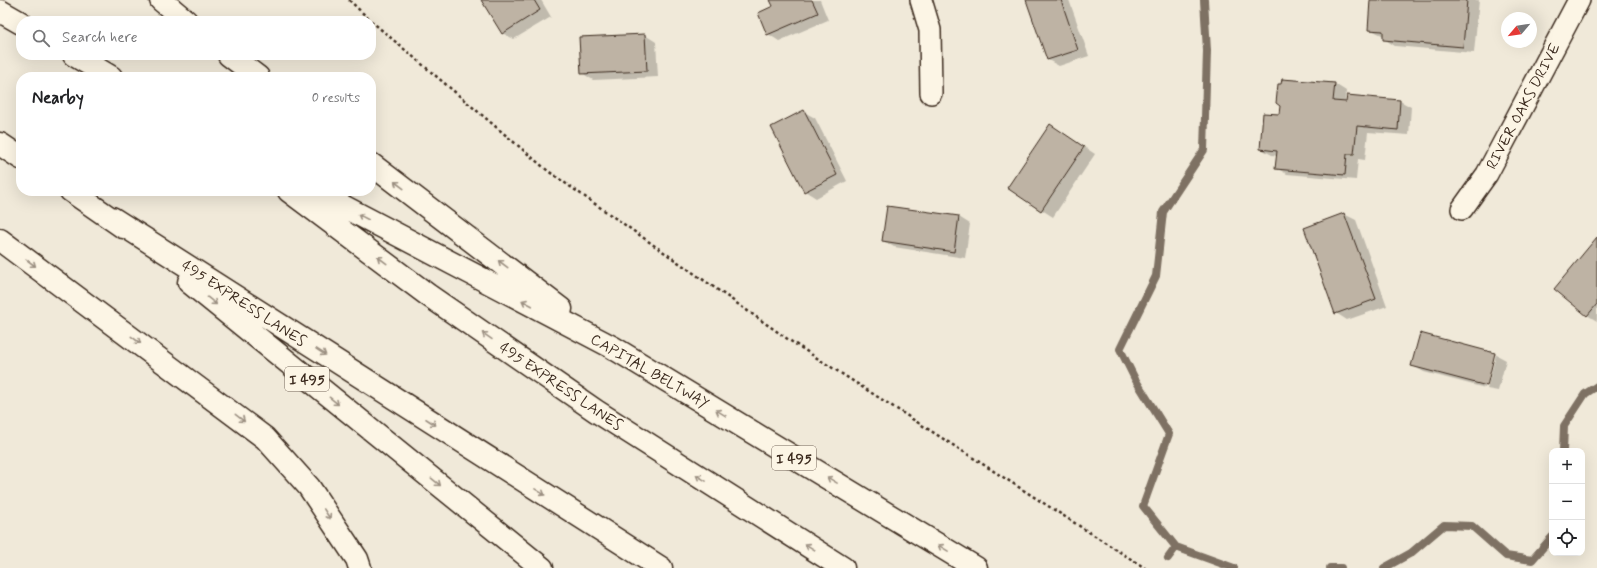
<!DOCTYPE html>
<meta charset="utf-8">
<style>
:root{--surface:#fff;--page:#f2f2f2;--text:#202124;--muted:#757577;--line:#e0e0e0}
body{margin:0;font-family:Mynerve,sans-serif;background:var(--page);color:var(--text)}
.controls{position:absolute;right:12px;bottom:12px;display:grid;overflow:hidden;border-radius:8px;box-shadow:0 4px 16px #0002}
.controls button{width:36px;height:36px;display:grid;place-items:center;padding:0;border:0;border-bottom:1px solid var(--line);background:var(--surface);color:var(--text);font:20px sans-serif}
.compass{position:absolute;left:1501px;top:12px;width:36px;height:36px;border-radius:50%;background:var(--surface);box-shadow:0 4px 16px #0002;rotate:241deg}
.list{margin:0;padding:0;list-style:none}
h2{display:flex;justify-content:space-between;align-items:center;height:52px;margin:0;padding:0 16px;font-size:17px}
h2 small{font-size:13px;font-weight:400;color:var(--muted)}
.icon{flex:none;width:22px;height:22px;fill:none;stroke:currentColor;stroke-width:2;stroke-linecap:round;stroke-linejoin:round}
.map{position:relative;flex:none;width:1597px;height:568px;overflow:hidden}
.search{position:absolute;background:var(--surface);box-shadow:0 4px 16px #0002;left:16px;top:16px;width:360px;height:44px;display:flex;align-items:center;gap:10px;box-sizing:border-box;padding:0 14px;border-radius:16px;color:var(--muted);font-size:15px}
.panel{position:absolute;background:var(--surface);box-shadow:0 4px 16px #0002;left:16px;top:72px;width:360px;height:124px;border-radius:16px}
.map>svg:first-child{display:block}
.shadow{fill:#0003}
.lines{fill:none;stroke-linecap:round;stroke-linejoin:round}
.stream{stroke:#7e7163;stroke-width:8}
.building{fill:#beb3a4;stroke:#3b2a1e}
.minor-casing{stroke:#3b2a1e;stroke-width:24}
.motorway-casing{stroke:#3b2a1e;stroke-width:25}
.path{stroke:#3b2a1e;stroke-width:2.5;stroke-dasharray:3 3;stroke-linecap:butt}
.minor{stroke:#fcf5e5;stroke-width:21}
.motorway{stroke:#fcf5e5;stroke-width:22}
.oneway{stroke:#9c9082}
.labels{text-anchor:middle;stroke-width:4;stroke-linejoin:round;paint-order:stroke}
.shield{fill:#fcf5e5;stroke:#75675a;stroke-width:1}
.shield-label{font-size:14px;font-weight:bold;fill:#3b2a1e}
.street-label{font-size:15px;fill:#3b2a1e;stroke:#fcf5e5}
</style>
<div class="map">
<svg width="1597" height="568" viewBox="0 0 1597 568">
<rect width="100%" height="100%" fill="#f0e9d9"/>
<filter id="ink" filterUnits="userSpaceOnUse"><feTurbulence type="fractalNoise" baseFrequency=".025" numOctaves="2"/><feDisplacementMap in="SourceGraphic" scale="8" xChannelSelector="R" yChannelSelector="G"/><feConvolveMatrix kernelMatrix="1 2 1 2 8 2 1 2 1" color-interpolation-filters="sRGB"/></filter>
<g filter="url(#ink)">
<path class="shadow" d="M482 0H541L551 17 514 39 502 33Z
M771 0H820L828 20 779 41 768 34 774 7Z
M1027 0H1069L1089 56 1059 66 1048 60Z
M1371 0H1479L1474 53 1395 46 1384 39V36L1369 29Z
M645 35 656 42 658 77 593 80 582 73Z
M1335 84 1346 91 1345 103 1400 101 1411 107 1409 135 1368 132 1365 160 1358 159 1356 180 1287 174 1276 168 1277 156 1272 155 1261 149 1280 116Z
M804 112 815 118 847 181 816 198 805 191Z
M1061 132 1095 154 1053 217 1008 188Z
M888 207 959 217 970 224 965 258 894 247 883 241Z
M1344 214 1356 220 1387 306 1347 320 1336 313 1305 229Z
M1597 239V321L1587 315Z
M1420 334 1495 354 1506 360 1498 391 1487 389 1496 355H1494L1485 388 1424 372 1413 366Z"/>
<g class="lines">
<path class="stream" d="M1563 451 1564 426 1585 394 1597 386
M1176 547 1143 506 1169 434 1135 379 1120 349 1156 276 1163 212 1204 150 1207 51 1204 0
M1168 558 1176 547 1234 568
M1330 568H1341
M1384 568 1411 553 1444 525 1472 526 1506 556 1532 560 1552 537"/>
</g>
<path class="building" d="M481 0H534L540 10 502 34Z
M770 0H812L818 13 767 35 758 13 773 6Z
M1026 0H1061L1078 50 1047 60Z
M1370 0H1467L1463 47 1383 40V31L1368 30Z
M645 34 647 71 581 74 579 37Z
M1282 79 1335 83 1333 101 1346 102 1347 95 1400 100 1398 130 1357 126 1354 154H1347L1345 175 1275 169 1277 151 1260 149 1263 113 1279 114 1280 106 1276 103 1278 84H1281Z
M804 110 837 175 804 192 771 127Z
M1050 124 1084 147 1041 211 1007 188Z
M887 206 959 216 954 252 882 241Z
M1344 213 1376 299 1335 314 1304 228Z
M1597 237V304L1587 316 1554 289Z
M1420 333 1495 353 1487 386 1411 366Z"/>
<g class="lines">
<g class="minor-casing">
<path id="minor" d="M921 0 930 30 931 93
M1462 209 1487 174 1579 0"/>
</g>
<g class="motorway-casing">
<path id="motorway" d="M161 0 186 21
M0 11 21 23
M74 55 111 77
M229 55 258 77
M0 144 21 158
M371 164 561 309
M71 191 123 227
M289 191 428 295 596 411 843 568
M314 191 612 347 976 568
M112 218 661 568
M0 240 265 438 309 487 357 559 360 568
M189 282 542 568"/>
</g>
<path class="path" d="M349 0 371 21
M371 21 548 171 792 342 1145 568"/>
<use href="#minor" class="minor"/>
<use href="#motorway" class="motorway"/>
</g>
<defs><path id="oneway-shaft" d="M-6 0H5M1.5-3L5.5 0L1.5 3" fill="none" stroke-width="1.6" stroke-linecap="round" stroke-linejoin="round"/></defs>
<g class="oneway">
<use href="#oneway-shaft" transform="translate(399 185) rotate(-143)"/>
<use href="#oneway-shaft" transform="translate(363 217) rotate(-152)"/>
<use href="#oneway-shaft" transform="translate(382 260) rotate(-143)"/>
<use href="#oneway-shaft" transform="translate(31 263) rotate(37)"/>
<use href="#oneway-shaft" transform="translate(503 264) rotate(-143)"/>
<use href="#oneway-shaft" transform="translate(212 301) rotate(39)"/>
<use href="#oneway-shaft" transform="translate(527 303) rotate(-152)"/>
<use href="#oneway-shaft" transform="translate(487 336) rotate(-145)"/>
<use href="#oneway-shaft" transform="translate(136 340) rotate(37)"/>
<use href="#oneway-shaft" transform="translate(321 352) rotate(33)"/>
<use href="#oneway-shaft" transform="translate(334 401) rotate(39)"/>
<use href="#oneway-shaft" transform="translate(721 413) rotate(-149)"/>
<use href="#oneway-shaft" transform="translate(240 418) rotate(38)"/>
<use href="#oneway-shaft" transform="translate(431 422) rotate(33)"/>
<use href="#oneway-shaft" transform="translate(701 478) rotate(-148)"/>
<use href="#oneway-shaft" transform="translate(832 480) rotate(-149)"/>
<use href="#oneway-shaft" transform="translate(436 482) rotate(39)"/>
<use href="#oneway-shaft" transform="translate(540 492) rotate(32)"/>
<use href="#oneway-shaft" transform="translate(327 514) rotate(57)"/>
<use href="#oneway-shaft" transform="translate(810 547) rotate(-148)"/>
<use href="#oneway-shaft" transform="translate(943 548) rotate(-149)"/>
</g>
</g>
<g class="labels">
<g class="shield">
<rect x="285" y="367" width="44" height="24" rx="3"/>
<rect x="772" y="446" width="44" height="24" rx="3"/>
</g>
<g class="shield-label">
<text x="307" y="384">I 495</text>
<text x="794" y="463">I 495</text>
</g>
<g class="street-label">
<text transform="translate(1523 106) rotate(-62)" y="5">RIVER OAKS DRIVE</text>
<text transform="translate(244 303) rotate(33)" y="5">495 EXPRESS LANES</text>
<text transform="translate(650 371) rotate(30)" y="5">CAPITAL BELTWAY</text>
<text transform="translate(561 386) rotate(34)" y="5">495 EXPRESS LANES</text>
</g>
</g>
</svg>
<div class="controls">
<button>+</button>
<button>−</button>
<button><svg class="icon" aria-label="locate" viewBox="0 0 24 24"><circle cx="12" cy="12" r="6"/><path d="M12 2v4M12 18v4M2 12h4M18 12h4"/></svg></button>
</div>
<svg class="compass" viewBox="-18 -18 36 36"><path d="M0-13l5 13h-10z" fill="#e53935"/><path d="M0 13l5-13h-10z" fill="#757577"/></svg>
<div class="search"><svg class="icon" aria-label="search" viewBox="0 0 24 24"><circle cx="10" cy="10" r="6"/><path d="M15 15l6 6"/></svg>Search here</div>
<section class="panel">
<h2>Nearby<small>0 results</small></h2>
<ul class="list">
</ul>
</section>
</div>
